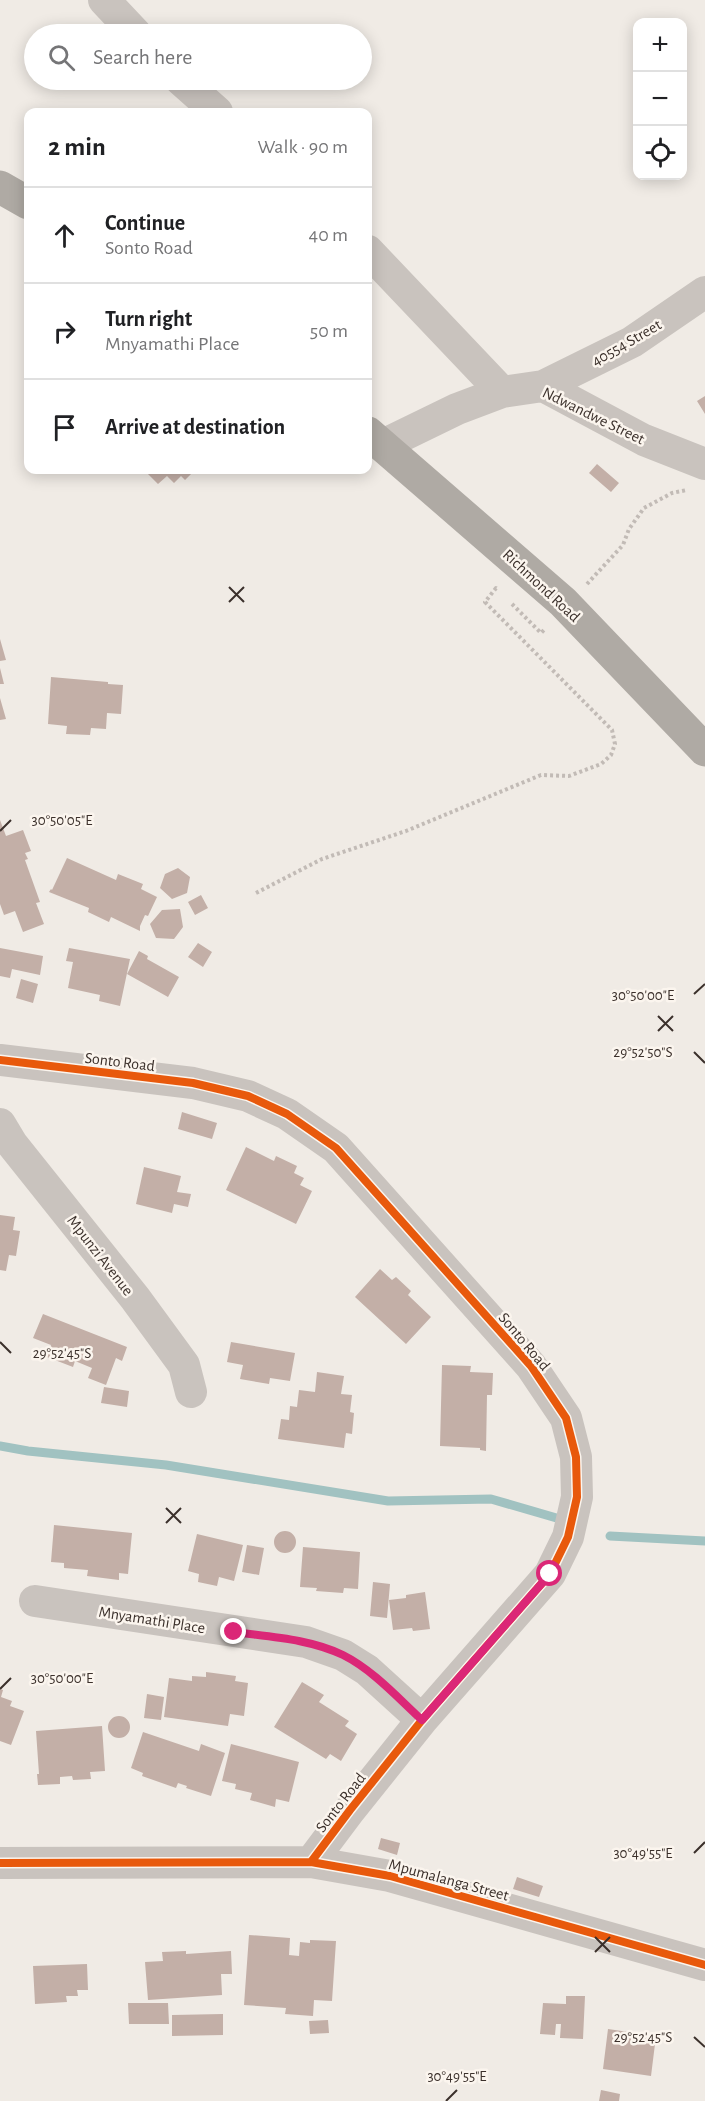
<!DOCTYPE html>
<meta charset="utf-8">
<style>
:root{--surface:#fff;--page:#f2f2f2;--text:#202124;--muted:#757577;--line:#e0e0e0}
body{margin:0;font-family:"Alegreya Sans",sans-serif;background:var(--page);color:var(--text)}
.controls{position:absolute;right:18px;top:18px;display:grid;overflow:hidden;border-radius:12px;box-shadow:0 3px 15px #0003}
.controls button{width:54px;height:54px;display:grid;place-items:center;padding:0;border:0;border-bottom:2px solid var(--line);background:var(--surface);color:var(--text);font:30px sans-serif}
.stop{position:absolute;width:18px;height:18px;margin:-14px;border:4px solid #db2777;border-radius:50%;background:#fff}
.stop.end{background:#db2777;border-color:#fff;box-shadow:0 2px 6px #0008}
.list{margin:0;padding:0;list-style:none}
h2{display:flex;justify-content:space-between;align-items:center;height:78px;margin:0;padding:0 24px;font-size:26px}
h2 small{font-size:20px;font-weight:400;color:var(--muted)}
.list li{display:grid;grid-template-columns:39px 1fr auto;gap:18px;align-items:center;box-sizing:border-box;height:96px;padding:0 24px;border-top:2px solid var(--line)}
.list b{display:block;font-size:22px;white-space:nowrap}
.list p{margin:0;font-size:20px;white-space:nowrap;color:var(--muted)}
.list em{font-size:20px;font-style:normal;color:var(--muted)}
.icon{flex:none;width:33px;height:33px;fill:none;stroke:currentColor;stroke-width:2;stroke-linecap:round;stroke-linejoin:round}
.map{position:relative;flex:none;width:705px;height:2101px;overflow:hidden}
.search{position:absolute;background:var(--surface);box-shadow:0 3px 15px #0003;left:24px;top:24px;width:348px;height:66px;display:flex;align-items:center;gap:15px;box-sizing:border-box;padding:0 21px;border-radius:33px;color:var(--muted);font-size:22px}
.panel{position:absolute;background:var(--surface);box-shadow:0 3px 15px #0003;left:24px;top:108px;width:348px;height:366px;border-radius:12px}
.map>svg:first-child{display:block}
.lines{fill:none;stroke-linecap:round;stroke-linejoin:round}
.stream{stroke:#a1c2c1;stroke-width:9}
.building{fill:#c3afa7}
.path{stroke:#c2bbb6;stroke-width:4;stroke-dasharray:3 3;stroke-linecap:butt}
.street{stroke:#c9c3be;stroke-width:32}
.highway{stroke:#afaaa4;stroke-width:33}
.cycleway-casing{stroke:#fbf5ee;stroke-width:11}
.cycleway{stroke:#e8590c;stroke-width:8}
.route{stroke:#db2777;stroke-width:8}
.ticks{fill:none;stroke:#3b302b;stroke-width:2}
.labels{text-anchor:middle;stroke-width:5;stroke-linejoin:round;paint-order:stroke}
.street-label{font-size:16px;fill:#3b302b;stroke:#fbf5ee}
.ticks-label{font-size:15px;text-anchor:middle;fill:#3b302b;stroke:#fbf5ee;stroke-width:5;stroke-linejoin:round;paint-order:stroke}
</style>
<div class="map">
<svg width="705" height="2101" viewBox="0 0 705 2101">
<rect width="100%" height="100%" fill="#f0ebe5"/>
<g class="lines">
<path class="stream" d="M0 1446 28 1451 166 1465 388 1501 491 1499 560 1519
M610 1536 705 1541"/>
</g>
<path class="building" d="M705 396V414L697 401Z
M597 464 619 483 611 492 589 473Z
M144 470H195L185 480 181 476 174 483 167 476 158 484Z
M0 639 6 660 0 661Z
M0 668 4 684H0Z
M51 677 108 682V684L123 685 121 714 107 713 106 729 91 728 90 735 66 734 67 726 48 724Z
M0 698 6 719 0 720Z
M0 820 6 836 23 830 31 851 25 853 28 859 25 860 40 902 36 903 44 924 23 932 15 911 4 915 0 904Z
M67 858 116 880 118 874 143 884 141 889 157 897 148 916 145 915 140 926V931L111 917 109 922 88 912 89 908 49 892 51 889 52 890Z
M178 868 190 877 187 893 172 899 160 888 165 874Z
M201 895 208 908 195 915 188 902Z
M180 909 183 927 174 939 156 938 150 924 162 910Z
M198 943 212 952 203 967 188 957Z
M0 948 43 956 40 975 12 969 10 978 0 976Z
M69 948 130 959 120 1006 99 1001 100 995 68 988 73 962 66 961Z
M139 951 148 956 147 959 179 977 168 997 127 974Z
M21 979 38 984 33 1003 16 998Z
M182 1112 217 1123 212 1139 178 1129Z
M246 1147 274 1161 276 1156 297 1166 294 1173 304 1178 300 1185 312 1191 296 1224 226 1190Z
M144 1167 181 1176 177 1192 191 1194 188 1207 174 1204 172 1213 136 1204Z
M0 1215 15 1217 13 1230 20 1231 16 1256 9 1255 6 1271 0 1270Z
M380 1269 392 1280 396 1277 411 1291 408 1295 431 1317 406 1344 355 1297Z
M43 1314 127 1347 122 1361 116 1358 106 1385 88 1378 92 1368 75 1361 73 1367 47 1357 51 1345 33 1338Z
M231 1342 295 1353 290 1381 270 1378 269 1384 240 1379 243 1365 227 1362Z
M442 1365 471 1366 470 1372 493 1373 492 1395H487L486 1451 480 1450V1448L440 1446Z
M317 1372 344 1376 341 1394 352 1395 350 1412 354 1413 352 1434 346 1433 344 1448 278 1439 281 1419 289 1420 290 1406 297 1407 299 1390 315 1392Z
M104 1387 129 1391 127 1407 101 1403Z
M54 1525 132 1533 128 1574 119 1573V1580L87 1576 88 1570 64 1568V1563L51 1562Z
M274 1542a11 11 0 1 1 22 0a11 11 0 1 1-22 0Z
M197 1534 243 1545 234 1581 219 1577 217 1586 198 1582 199 1574 188 1571Z
M247 1545 264 1548 259 1575 242 1572Z
M303 1547 360 1552 358 1589 344 1588 343 1593 316 1591 317 1588 300 1587Z
M373 1582 390 1584 387 1618 370 1616Z
M425 1592 430 1629 413 1631 412 1628 393 1630 389 1600 406 1598V1595Z
M206 1672 236 1676 235 1681 248 1683 244 1716 230 1714 228 1726 164 1717 169 1678 192 1681V1676L206 1677Z
M302 1682 324 1695 319 1702 349 1721 345 1726 357 1734 341 1761 330 1754 326 1759 274 1727Z
M0 1689 3 1690 1 1697 12 1701 10 1706 24 1711 11 1745 0 1741Z
M147 1694 164 1697 161 1720 144 1718Z
M108 1727a11 11 0 1 1 22 0a11 11 0 1 1-22 0Z
M102 1726 105 1771 90 1772 91 1779 73 1780 72 1776 60 1777V1784L38 1785 37 1774H39L36 1731Z
M143 1732 199 1751 201 1744 225 1753 211 1796 186 1788 187 1786 178 1783 176 1788 142 1776 143 1773 131 1768Z
M231 1744 299 1762 289 1802 276 1799 275 1807 250 1800 252 1793 235 1789 236 1784 222 1781Z
M381 1838 400 1843 397 1855 378 1849Z
M517 1877 543 1886 539 1897 513 1889Z
M249 1935 290 1938 289 1955 299 1956 300 1942 310 1943V1940L336 1941 332 2001 314 2000 313 2016 285 2014 286 2008 244 2005Z
M186 1951V1954L231 1951 232 1974H221L222 1995 148 2000 145 1962 163 1961 162 1952Z
M87 1964 88 1990H77L78 1996H66L67 2002 35 2004 33 1966Z
M566 1996H585L583 2039 560 2038 561 2024H556L555 2035 540 2034 543 2003 566 2004Z
M128 2003H168L169 2024H129Z
M223 2014V2035L172 2036V2015Z
M328 2020 329 2033 310 2034 309 2021Z
M608 2029 656 2036 651 2076 603 2069Z
M601 2090 620 2094 619 2101H599Z"/>
<g class="lines">
<path class="path" d="M587 584 623 545 629 529 644 508 672 493 687 490
M512 604 541 633 545 629
M256 893 322 859 406 831 541 775 569 776 601 764 611 755 615 744 612 730 485 602 496 588 498 590"/>
<path class="street" d="M104 0 136 34
M181 80 217 112
M368 251 502 392
M543 386 632 342 705 292
M383 445 457 409 502 392 543 386 644 440 705 464
M0 1060 193 1083 248 1096 287 1114 336 1148 531 1366 566 1418 576 1457 577 1497 568 1537 550 1574 422 1720 350 1810 311 1862
M0 1124 12 1144 135 1298 184 1365 191 1392
M35 1601 306 1642 343 1655 367 1670 422 1720
M0 1863 311 1862 390 1876 705 1965"/>
<path class="highway" d="M0 187 28 203
M368 433 563 602 705 750"/>
<g class="cycleway-casing">
<path id="cycleway" d="M0 1060 193 1083 248 1096 287 1114 336 1148 531 1366 566 1418 576 1457 577 1497 568 1537 550 1574 422 1720 350 1810 311 1862
M0 1863 311 1862 390 1876 705 1965"/>
</g>
<use href="#cycleway" class="cycleway"/>
</g>
<g class="lines">
<path class="route" d="M234 1632C271 1637 310 1639 343 1655 373 1670 398 1698 422 1720L550 1574"/>
</g>
<path class="ticks" d="M229 587 244 602M229 602 244 587M0 831 11 820M694 994 705 984M658 1016 673 1031M658 1031 673 1016M694 1052 705 1063M0 1342 11 1353M166 1508 181 1523M166 1523 181 1508M0 1689 11 1678M694 1853 705 1842M595 1937 610 1952M595 1952 610 1937M694 2037 705 2047M446 2101 457 2090"/>
<g class="labels">
<g class="street-label">
<text transform="translate(626 342) rotate(-30)" y="6">40554 Street</text>
<text transform="translate(594 415) rotate(26)" y="6">Ndwandwe Street</text>
<text transform="translate(542 585) rotate(43)" y="6">Richmond Road</text>
<text transform="translate(120 1061) rotate(7)" y="6">Sonto Road</text>
<text transform="translate(101 1255) rotate(52)" y="6">Mpunzi Avenue</text>
<text transform="translate(525 1341) rotate(50)" y="6">Sonto Road</text>
<text transform="translate(152 1619) rotate(9)" y="6">Mnyamathi Place</text>
<text transform="translate(340 1802) rotate(-52)" y="6">Sonto Road</text>
<text transform="translate(449 1879) rotate(15)" y="6">Mpumalanga Street</text>
</g>
</g>
<g class="ticks-label">
<text x="62" y="825">30°50'05"E</text>
<text x="643" y="1000">30°50'00"E</text>
<text x="643" y="1057">29°52'50"S</text>
<text x="62" y="1358">29°52'45"S</text>
<text x="62" y="1683">30°50'00"E</text>
<text x="643" y="1858">30°49'55"E</text>
<text x="643" y="2042">29°52'45"S</text>
<text x="457" y="2081">30°49'55"E</text>
</g>
</svg>
<div class="controls">
<button>+</button>
<button>−</button>
<button><svg class="icon" aria-label="locate" viewBox="0 0 24 24"><circle cx="12" cy="12" r="6"/><path d="M12 2v4M12 18v4M2 12h4M18 12h4"/></svg></button>
</div>
<div class="stop" style="left:550px;top:1574px"></div>
<div class="stop end" style="left:234px;top:1632px"></div>
<div class="search"><svg class="icon" aria-label="search" viewBox="0 0 24 24"><circle cx="10" cy="10" r="6"/><path d="M15 15l6 6"/></svg>Search here</div>
<section class="panel">
<h2>2 min<small>Walk · 90 m</small></h2>
<ul class="list">
<li><svg class="icon" aria-label="ahead" viewBox="0 0 24 24"><path d="M12 20V5M6 11l6-6 6 6"/></svg><div><b>Continue</b><p>Sonto Road</p></div><em>40 m</em></li>
<li><svg class="icon" aria-label="right" viewBox="0 0 24 24"><path d="M7 20v-9h11M14 6l5 5-5 5"/></svg><div><b>Turn right</b><p>Mnyamathi Place</p></div><em>50 m</em></li>
<li><svg class="icon" aria-label="arrive" viewBox="0 0 24 24"><path d="M6 21V4h12l-3 4 3 4H6"/></svg><div><b>Arrive at destination</b></div></li>
</ul>
</section>
</div>
